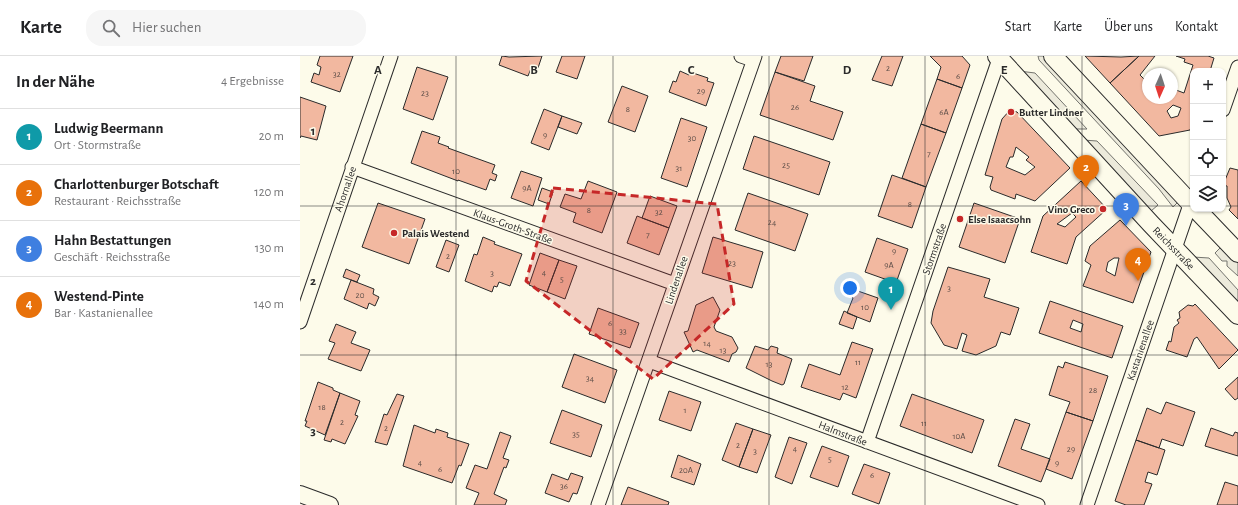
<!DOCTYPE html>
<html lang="de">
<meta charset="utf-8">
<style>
:root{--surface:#fff;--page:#f6f6f6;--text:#202124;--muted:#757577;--line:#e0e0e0;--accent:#b45309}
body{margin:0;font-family:"Alegreya Sans",sans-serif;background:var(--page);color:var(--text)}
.controls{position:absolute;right:12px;top:12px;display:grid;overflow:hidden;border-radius:8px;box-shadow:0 1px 3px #0004}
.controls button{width:36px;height:36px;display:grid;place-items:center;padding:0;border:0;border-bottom:1px solid var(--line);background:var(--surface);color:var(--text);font:20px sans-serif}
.compass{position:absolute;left:842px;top:12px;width:36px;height:36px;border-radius:50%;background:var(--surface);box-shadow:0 1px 3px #0004;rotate:183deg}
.you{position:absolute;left:550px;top:232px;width:14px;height:14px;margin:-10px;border:3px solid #fff;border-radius:50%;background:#1a73e8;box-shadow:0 0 0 6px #1a73e833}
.badge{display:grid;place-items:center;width:26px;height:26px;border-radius:50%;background:var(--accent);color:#fff;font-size:13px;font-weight:700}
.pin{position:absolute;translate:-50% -33px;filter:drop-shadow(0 1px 2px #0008)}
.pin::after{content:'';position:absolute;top:21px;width:14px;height:12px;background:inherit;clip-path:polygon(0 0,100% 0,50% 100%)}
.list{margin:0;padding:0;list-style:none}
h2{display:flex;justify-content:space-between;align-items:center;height:52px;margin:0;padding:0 16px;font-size:17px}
h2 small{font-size:13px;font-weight:400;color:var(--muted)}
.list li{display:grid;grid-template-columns:26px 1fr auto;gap:12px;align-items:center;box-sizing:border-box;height:56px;padding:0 16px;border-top:1px solid var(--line)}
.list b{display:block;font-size:15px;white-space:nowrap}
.list p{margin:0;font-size:13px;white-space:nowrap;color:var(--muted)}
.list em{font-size:13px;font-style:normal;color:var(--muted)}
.icon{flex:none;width:22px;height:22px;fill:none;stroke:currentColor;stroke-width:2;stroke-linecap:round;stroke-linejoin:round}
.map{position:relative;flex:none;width:938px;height:449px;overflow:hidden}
header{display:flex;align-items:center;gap:24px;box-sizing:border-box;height:56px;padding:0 20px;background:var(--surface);border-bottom:1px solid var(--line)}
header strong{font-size:19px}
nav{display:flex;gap:22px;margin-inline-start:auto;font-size:14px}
.search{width:280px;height:36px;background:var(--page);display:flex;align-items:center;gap:10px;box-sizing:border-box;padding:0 14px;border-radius:16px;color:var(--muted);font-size:15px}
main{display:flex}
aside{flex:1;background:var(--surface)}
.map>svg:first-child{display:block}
.parking{fill:#eceadb;stroke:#74746e}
.building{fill:#f2b8a0;stroke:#2b2b2b;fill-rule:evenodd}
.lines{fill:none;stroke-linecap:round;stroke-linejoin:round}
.minor-casing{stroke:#2b2b2b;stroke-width:15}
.tertiary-casing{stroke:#2b2b2b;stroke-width:18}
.secondary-casing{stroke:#2b2b2b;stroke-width:20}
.minor{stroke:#fdfbea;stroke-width:13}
.tertiary{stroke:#fdfbea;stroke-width:16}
.secondary{stroke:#fdfbea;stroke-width:18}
.marked{fill:#c62828;fill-opacity:0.2;stroke:#c62828;stroke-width:3;stroke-dasharray:8 5;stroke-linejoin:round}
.grid{fill:none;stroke:#2b2b2b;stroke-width:1;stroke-opacity:0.55}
.poi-dot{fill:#c62828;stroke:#fdfbea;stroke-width:1.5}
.labels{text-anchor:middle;stroke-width:3;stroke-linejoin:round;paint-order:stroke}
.number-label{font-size:9px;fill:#5d4e48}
.poi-label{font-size:11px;font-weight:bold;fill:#2b2b2b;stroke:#fdfbea;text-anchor:start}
.street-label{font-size:11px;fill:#2b2b2b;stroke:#fdfbea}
.grid-label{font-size:13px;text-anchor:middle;font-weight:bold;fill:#2b2b2b;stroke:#fdfbea;stroke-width:3;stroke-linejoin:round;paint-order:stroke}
</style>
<header>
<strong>Karte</strong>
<div class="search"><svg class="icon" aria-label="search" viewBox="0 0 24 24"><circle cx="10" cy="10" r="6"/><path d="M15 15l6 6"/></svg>Hier suchen</div>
<nav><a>Start</a><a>Karte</a><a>Über uns</a><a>Kontakt</a></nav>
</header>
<main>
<aside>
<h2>In der Nähe<small>4 Ergebnisse</small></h2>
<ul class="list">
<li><span class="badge" style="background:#0f9aa8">1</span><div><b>Ludwig Beermann</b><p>Ort · Stormstraße</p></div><em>20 m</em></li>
<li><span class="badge" style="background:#e8710a">2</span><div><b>Charlottenburger Botschaft</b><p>Restaurant · Reichsstraße</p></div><em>120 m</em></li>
<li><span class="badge" style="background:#3f7fe0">3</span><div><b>Hahn Bestattungen</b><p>Geschäft · Reichsstraße</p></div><em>130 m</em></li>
<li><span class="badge" style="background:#e8710a">4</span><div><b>Westend-Pinte</b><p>Bar · Kastanienallee</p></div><em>140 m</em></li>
</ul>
</aside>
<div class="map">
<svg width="938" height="449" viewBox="0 0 938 449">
<rect width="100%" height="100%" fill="#fdfbea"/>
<path class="parking" d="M738 0H744L879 145 873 151 859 133 739 4Z
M719 15 735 17 787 73H774Z
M783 84 797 85 858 149 851 155Z
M922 190 938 207V220L927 210V205H922L915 197Z
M893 201 909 202 938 234V250Z"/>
<path class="building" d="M20 0H53L40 36 11 26 14 17 19 19 21 11 17 9Z
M202 0 209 1 242 0 238 12 232 10 228 20 199 9Z
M262 0H285L277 23 256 16Z
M481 0H513L504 25 475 16Z
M582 0H603L592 30 572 24Z
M630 0H662L670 9 662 32 637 23 641 11Z
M785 0 821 1 839 0 810 27Z
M839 0H855L840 19 847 26 843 30 848 35V42H854L859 45 863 42H872V36L875 38 876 34 884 37 893 9 884 6 885 3 876 0H908L914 2 910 15H893V66L890 74 859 80 810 27ZM873 49 881 52 878 60 871 62 867 55Z
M117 11 148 21 133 64 103 53Z
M380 15 389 19 390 16 408 22 407 25 414 27 406 50 369 36 373 25 376 26Z
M475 16 515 30 510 45 543 56 533 84 460 59Z
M637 23 662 32 646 77 621 68Z
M322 30 348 40 335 76 308 66Z
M0 41 26 50 17 84 1 80 0 82Z
M244 53 262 60 249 94 231 87Z
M710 54 717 56 770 112 735 145 716 138 715 143 691 134 690 131 693 121 685 119 702 63ZM716 91 729 101 726 104 735 111 725 119 706 111 710 101H713Z
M262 60 282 67 277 78 258 71Z
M381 62 407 71 387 131 361 122Z
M621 68 646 77 626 131 602 122Z
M122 75 140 81 138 87 149 91 148 92 195 109 192 117 197 119 195 125 190 123 186 134 158 124V125L111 107Z
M454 80 530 106 519 139 443 113Z
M930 112 938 114V163L929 154 931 151 927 142V130L923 129Z
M221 115 242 122 233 150 211 142Z
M592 119 626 131 612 172 578 160Z
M288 125 317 136 302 177 273 166 276 157 260 151 265 138 281 143Z
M781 125 807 153 776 181 767 208 731 196 743 160ZM772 157 776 161 765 171 757 168Z
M242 132 253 136 249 148 238 144Z
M448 137 508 158 495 195 435 174Z
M350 140 377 150 369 172 342 162Z
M78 147 125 163 109 208 62 191Z
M674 147 720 163 705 207 659 191Z
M337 160 369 172 359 199 327 187Z
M820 164 851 196 833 247 783 230 791 209 785 205 790 190ZM814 202H819L815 220 806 215 808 206Z
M183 181 195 186 194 188 222 198 210 230 199 226 197 231 194 230 192 236 165 225 174 198 177 199Z
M413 181 463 196 452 232 402 217Z
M577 182 608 193 596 227 565 216Z
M146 184 159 189 149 216 136 211Z
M240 197 259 204 247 236 229 229Z
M259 204 277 210 265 243 247 236Z
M648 211 690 223 684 241 719 252 710 279 701 276 696 290 676 299 662 295 667 279 662 277 657 293 644 289 631 267 633 255Z
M46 213 60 219 57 226 43 221Z
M51 224 74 233 73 238 79 241 75 250 69 247 67 253 44 243Z
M555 234 578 242 570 266 547 257 553 242 551 240 552 236Z
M413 241 420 254 414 271 416 275 432 281 438 292 436 296 432 298 429 306 397 294 393 296 384 276 388 275 396 249Z
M750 245 823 270 812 302 739 277ZM773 264 783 268 781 276 770 272Z
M895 248 938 294 919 313 897 281 894 283 887 301 866 294 869 285 871 286 874 271 879 267 877 264 880 262 879 256 888 249 893 250Z
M298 252 339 267 330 292 289 278Z
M544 255 557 261 553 273 539 268Z
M36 268 56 276 51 287 70 294 61 315 28 303 35 287 29 285Z
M552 286 573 293 556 342 543 337 540 344 501 331 509 308 540 319Z
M455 290 468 294 471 290 478 292 477 297 492 303 484 328 482 329 472 325 446 312Z
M274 298 317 314 305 347 262 331Z
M765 306 808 320 793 365 766 356 770 346 749 339 758 310 763 312Z
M938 321V342L935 344 925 333Z
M18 326 33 332V334L40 337 25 379 5 370 7 365H5Z
M369 335 401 346 391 375 359 364Z
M40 337 60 345 55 359 58 360 45 388 32 383 31 386 24 384Z
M97 338 104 340 87 389 75 386 84 358 87 359Z
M612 338 684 364 672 397 600 370Z
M866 346 895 356 883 390 862 383 859 392 836 384 847 352 861 358Z
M262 354 302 369 291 401 250 387Z
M766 356 793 365 772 423 746 413Z
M715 363 730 368 721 393 750 403 741 426 698 410Z
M436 367 453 373 439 411 422 404Z
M114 369 135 377 136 373 148 377 147 381 169 388 161 410 159 409 152 427 103 410Z
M911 372 933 380 935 376 938 377V400L905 390Z
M453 373 471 379 457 417 439 411Z
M200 376 211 380 203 402 209 404 206 412 204 411 194 438 207 444 205 449H174L179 437 166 432 175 409 187 413Z
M489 381 507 387 492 428 475 421Z
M836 384 865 394 857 419 848 416 845 426 852 428 844 449H826L815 445Z
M522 390 549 400 538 431 510 421Z
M378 399 401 408 394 429 371 421Z
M564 408 590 417 579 448 552 438Z
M271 417 283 421 277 438 273 437 269 446 245 437 252 418 268 424Z
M925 426 938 430V449H917Z
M328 431 369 446 368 449H321Z"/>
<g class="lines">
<g class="minor-casing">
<path id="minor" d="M441 0 453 4
M923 54 938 11
M52 111 375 228
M0 266 91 0
M349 305 738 449
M567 386 699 3 702 0
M298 449 455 0
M787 449 893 140"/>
</g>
<g class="tertiary-casing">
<path id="tertiary" d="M0 438 30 449"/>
</g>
<g class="secondary-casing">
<path id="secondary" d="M697 0 851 168 938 259
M753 0 893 150
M896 153 938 197"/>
</g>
<use href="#minor" class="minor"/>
<use href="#tertiary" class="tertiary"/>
<use href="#secondary" class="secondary"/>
</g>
<path class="marked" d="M253 132 417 148 434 248 353 323 226 225Z"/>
<path class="grid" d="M156 0V449M313 0V449M469 0V449M625 0V449M782 0V449M0 150H893M923 150H938M0 299H938"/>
<g class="poi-dot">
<circle cx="711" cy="56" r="4"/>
<circle cx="803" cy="153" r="4"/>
<circle cx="660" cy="163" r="4"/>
<circle cx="94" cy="177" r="4"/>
</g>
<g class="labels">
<g class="number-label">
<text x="588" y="15">2</text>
<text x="37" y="21">32</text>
<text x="658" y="23">6</text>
<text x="401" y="38">29</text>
<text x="125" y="40">23</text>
<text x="495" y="54">26</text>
<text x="328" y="56">8</text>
<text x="644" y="59">6A</text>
<text x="245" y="82">9</text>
<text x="392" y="85">30</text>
<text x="629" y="101">7</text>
<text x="486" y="112">25</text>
<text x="379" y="115">31</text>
<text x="156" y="118">10</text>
<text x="227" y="135">9A</text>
<text x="610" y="151">8</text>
<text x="289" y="157">8</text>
<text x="359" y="159">32</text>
<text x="472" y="169">24</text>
<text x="348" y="182">7</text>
<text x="594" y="198">9</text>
<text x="148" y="203">2</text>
<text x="432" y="210">23</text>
<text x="589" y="212">9A</text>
<text x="244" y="219">4</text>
<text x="192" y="220">3</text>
<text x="262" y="226">5</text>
<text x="649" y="235">3</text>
<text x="60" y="242">20</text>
<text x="565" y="254">10</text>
<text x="310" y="270">6</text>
<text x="323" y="278">33</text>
<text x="407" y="290">14</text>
<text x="423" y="297">13</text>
<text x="558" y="309">11</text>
<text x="469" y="311">13</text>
<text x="290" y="325">34</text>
<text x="545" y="334">12</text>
<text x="793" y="337">28</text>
<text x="22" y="354">18</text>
<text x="385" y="357">1</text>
<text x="42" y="369">2</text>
<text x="624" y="370">11</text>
<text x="86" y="375">2</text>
<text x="276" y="381">35</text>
<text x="659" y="383">10A</text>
<text x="438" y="392">2</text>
<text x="495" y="395">4</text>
<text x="771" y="396">29</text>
<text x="455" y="398">3</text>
<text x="530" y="406">5</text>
<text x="120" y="409">4</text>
<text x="757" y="410">9</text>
<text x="140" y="416">6</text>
<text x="386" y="417">20A</text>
<text x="572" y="422">6</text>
<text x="264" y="433">36</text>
</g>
<g class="poi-label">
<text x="719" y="60">Butter Lindner</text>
<text x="795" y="157" text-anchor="end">Vino Greco</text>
<text x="668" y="167">Else Isaacsohn</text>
<text x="102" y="181">Palais Westend</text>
</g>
<g class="street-label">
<text transform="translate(45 133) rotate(-71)" y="4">Ahornallee</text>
<text transform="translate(213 170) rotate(20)" y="4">Klaus-Groth-Straße</text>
<text transform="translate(874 192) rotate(46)" y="4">Reichsstraße</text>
<text transform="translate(634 193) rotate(-71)" y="4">Stormstraße</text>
<text transform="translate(376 224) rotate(-71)" y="4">Lindenallee</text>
<text transform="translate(840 294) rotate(-71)" y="4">Kastanienallee</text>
<text transform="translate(543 377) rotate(21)" y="4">Halmstraße</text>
</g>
</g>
<g class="grid-label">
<text x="78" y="18">A</text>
<text x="234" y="18">B</text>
<text x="391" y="18">C</text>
<text x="547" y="18">D</text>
<text x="704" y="18">E</text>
<text x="13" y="79">1</text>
<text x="13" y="229">2</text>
<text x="13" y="379">3</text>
</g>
</svg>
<div class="controls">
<button>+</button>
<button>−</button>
<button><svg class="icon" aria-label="locate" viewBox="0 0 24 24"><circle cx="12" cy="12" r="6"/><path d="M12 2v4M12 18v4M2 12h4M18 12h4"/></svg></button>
<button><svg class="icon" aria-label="layers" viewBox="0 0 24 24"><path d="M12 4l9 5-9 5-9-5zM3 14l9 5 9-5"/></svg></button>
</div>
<svg class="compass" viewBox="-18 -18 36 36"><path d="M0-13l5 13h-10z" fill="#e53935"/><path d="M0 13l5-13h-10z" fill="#757577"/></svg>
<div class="you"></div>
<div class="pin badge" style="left:591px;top:254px;background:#0f9aa8">1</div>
<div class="pin badge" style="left:786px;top:132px;background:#e8710a">2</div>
<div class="pin badge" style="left:826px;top:170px;background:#3f7fe0">3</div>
<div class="pin badge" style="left:838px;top:225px;background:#e8710a">4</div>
</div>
</main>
